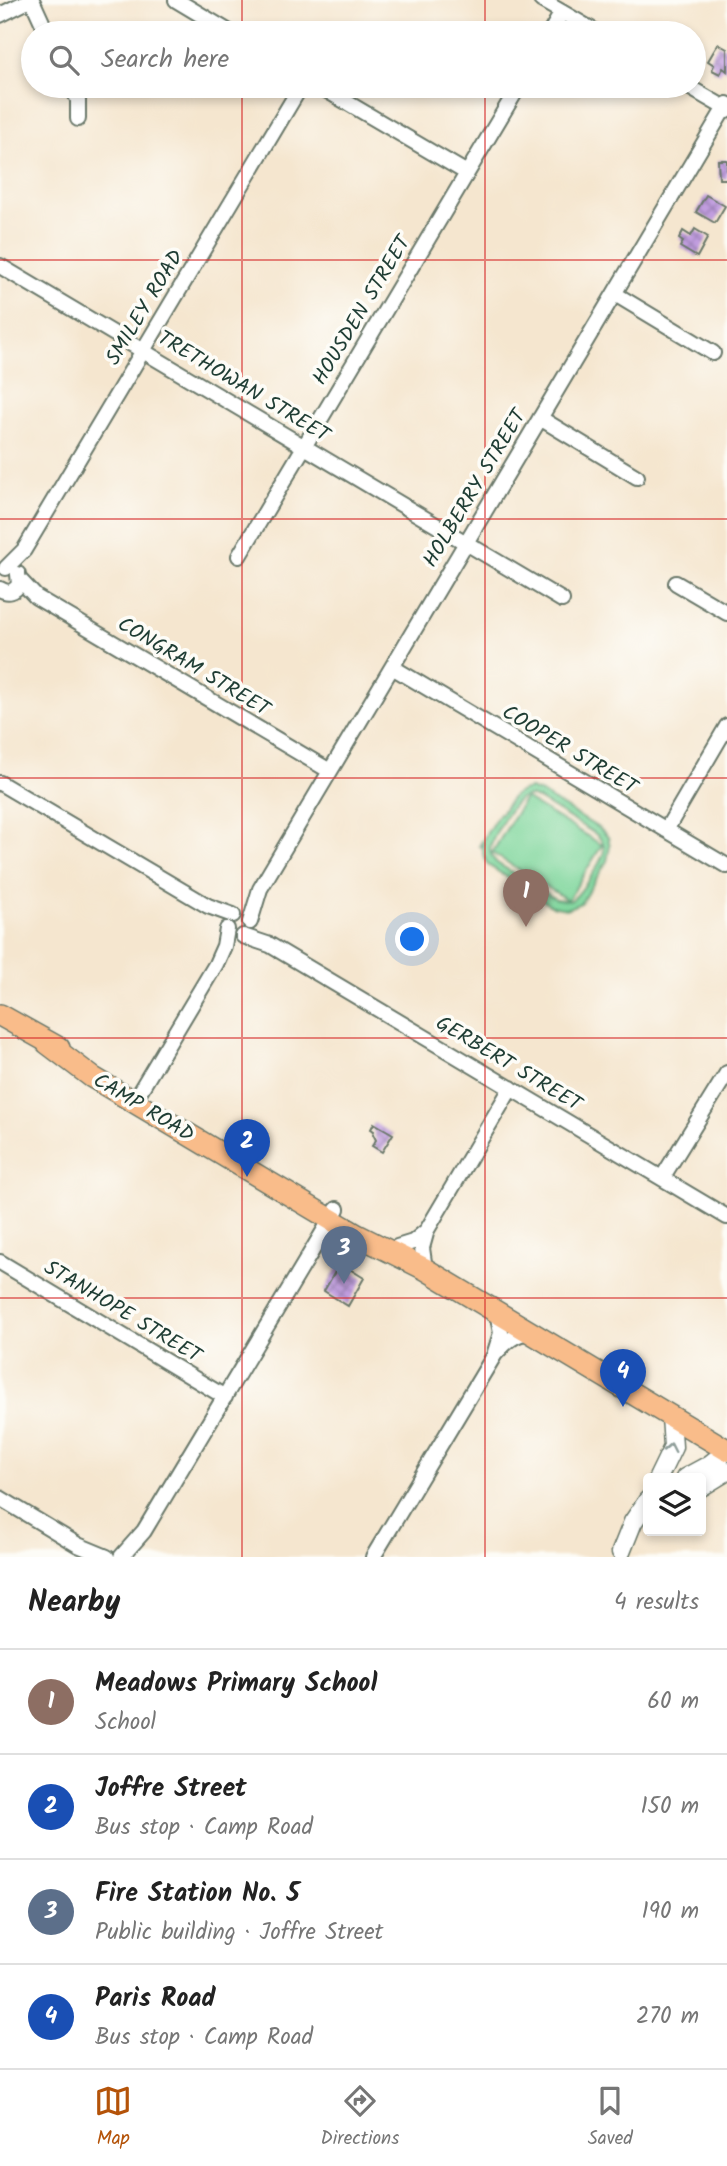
<!DOCTYPE html>
<meta charset="utf-8">
<style>
:root{--surface:#fff;--page:#f2f2f2;--text:#222;--muted:#767676;--line:#e0e0e0;--accent:#b45309}
body{margin:0;font-family:Kalam,sans-serif;background:var(--page);color:var(--text)}
.controls{position:absolute;right:21px;bottom:21px;display:grid;overflow:hidden;border-radius:7px;box-shadow:0 4px 10px #0003}
.controls button{width:63px;height:63px;display:grid;place-items:center;padding:0;border:0;border-bottom:2px solid var(--line);background:var(--surface);color:var(--text);font:35px sans-serif}
.you{position:absolute;left:413px;top:940px;width:24px;height:24px;margin:-18px;border:5px solid #fff;border-radius:50%;background:#1a73e8;box-shadow:0 0 0 10px #1a73e833}
.badge{display:grid;place-items:center;width:46px;height:46px;border-radius:50%;background:var(--accent);color:#fff;font-size:23px;font-weight:700}
.pin{position:absolute;translate:-50% -58px;filter:drop-shadow(0 2px 4px #0008)}
.pin::after{content:'';position:absolute;top:37px;width:24px;height:21px;background:inherit;clip-path:polygon(0 0,100% 0,50% 100%)}
.list{margin:0;padding:0;list-style:none}
h2{display:flex;justify-content:space-between;align-items:center;height:91px;margin:0;padding:0 28px;font-size:30px}
h2 small{font-size:23px;font-weight:400;color:var(--muted)}
.list li{display:grid;grid-template-columns:46px 1fr auto;gap:21px;align-items:center;box-sizing:border-box;height:105px;padding:0 28px;border-top:2px solid var(--line)}
.list b{display:block;font-size:26px;white-space:nowrap}
.list p{margin:0;font-size:23px;white-space:nowrap;color:var(--muted)}
.list em{font-size:23px;font-style:normal;color:var(--muted)}
.icon{flex:none;width:38px;height:38px;fill:none;stroke:currentColor;stroke-width:2;stroke-linecap:round;stroke-linejoin:round}
.map{position:relative;flex:none;width:727px;height:1557px;overflow:hidden}
.search{position:absolute;background:var(--surface);box-shadow:0 4px 10px #0003;left:21px;right:21px;top:21px;height:77px;display:flex;align-items:center;gap:18px;box-sizing:border-box;padding:0 24px;border-radius:38px;color:var(--muted);font-size:26px}
.sheet{height:511px;background:var(--surface)}
nav{display:flex;justify-content:space-around;align-items:center;box-sizing:border-box;height:98px;border-top:2px solid var(--line);background:var(--surface);font-size:19px;color:var(--muted)}
nav a{display:grid;justify-items:center;gap:4px}
nav .on{color:var(--accent)}
.map>svg:first-child{display:block}
.grass{fill:#7bd59a;stroke:#4d8967;stroke-width:2;fill-rule:evenodd}
.building{fill:url(#building-cross-hatch)}
.lines{fill:none;stroke-linecap:round;stroke-linejoin:round}
.minor-casing{stroke:#6a786a;stroke-width:18}
.tertiary-casing{stroke:#6a786a;stroke-width:21}
.primary-casing{stroke:#6a786a;stroke-width:24}
.minor{stroke:#fff;stroke-width:14}
.tertiary{stroke:#fff;stroke-width:18}
.primary{stroke:#f9bc8a;stroke-width:21}
.oneway{stroke:#8f9e9a}
.grid{fill:none;stroke:#d62828;stroke-width:2;stroke-opacity:0.55}
.labels{text-anchor:middle;stroke-width:7;stroke-linejoin:round;paint-order:stroke}
.street-label{font-size:21px;fill:#1f3d34;stroke:#fdfcf7}
</style>
<div class="map">
<svg width="727" height="1557" viewBox="0 0 727 1557">
<defs>
<pattern id="building-cross-hatch" width="8" height="8" patternUnits="userSpaceOnUse" patternTransform="scale(1.75)"><rect width="8" height="8" fill="#c19ddf"/><path d="M0 0l8 8M0 8l8-8" fill="none" stroke="#9c81b6"/></pattern>
</defs>
<rect width="100%" height="100%" fill="#fdfcf7"/>
<filter id="ink" filterUnits="userSpaceOnUse"><feTurbulence type="fractalNoise" baseFrequency=".0143" numOctaves="2"/><feDisplacementMap in="SourceGraphic" scale="14" xChannelSelector="R" yChannelSelector="G"/><feConvolveMatrix kernelMatrix="1 2 1 2 8 2 1 2 1" color-interpolation-filters="sRGB"/></filter>
<filter id="wash" filterUnits="userSpaceOnUse"><feTurbulence type="fractalNoise" baseFrequency=".00686" numOctaves="4" result="noise"/><feDisplacementMap in="SourceGraphic" scale="28" xChannelSelector="R" yChannelSelector="G"/><feGaussianBlur stdDeviation="1.57" result="paint"/><feColorMatrix in="noise" values="0 0 0 0 0 0 0 0 0 0 0 0 0 0 0 0 0 1.4 0 .05"/><feComposite in="paint" operator="in"/></filter>
<g filter="url(#wash)">
<rect width="100%" height="100%" fill="#f5e6cf"/>
<path class="grass" d="M530 789 541 793 600 829 608 837 610 846 607 861 581 903 566 909 552 906 488 865 483 854V844L481 847 479 846 499 813 501 814C509 801 513 791 530 789ZM529 796 538 799 597 835C601 839 604 843 604 850 603 861 579 896 570 901L556 899 497 863C493 859 490 855 490 849 490 840 511 806 518 800 522 797 524 797 529 796Z
M525 798 602 845 568 900 492 853Z"/>
<g id="blocks">
<path class="building" d="M718 44 727 49V71L723 68 720 74 712 70 714 65 708 61Z
M718 160H727V179H719Z
M706 195 725 206 715 223 696 212Z
M695 229 708 237 697 257 680 247 683 242 679 239 683 231 691 236Z
M374 1123 393 1134 382 1152 372 1146 376 1140 373 1134 374 1131 371 1129Z
M340 1263 364 1278 348 1306 324 1291Z"/>
</g>
</g>
<g filter="url(#ink)">
<use href="#blocks" fill-opacity="0" stroke="#6a786a" stroke-width="2"/>
<g class="lines">
<g class="minor-casing">
<path id="minor" d="M32 0 47 33
M176 0 231 33
M541 0 598 33
M0 15 30 0
M550 33 562 12
M72 86 78 100V119
M319 86 467 173
M687 86 725 108
M0 266 562 600
M615 294 713 353
M540 418 637 477
M239 556 519 86
M6 568 24 550 301 86
M20 580 36 597 330 771
M676 583 727 613
M0 589C8 594 15 592 19 584L18 574
M392 667 727 866
M0 783 208 906 233 915
M666 830 727 726
M250 922 260 889 727 104
M243 936 270 945 727 1217
M134 1101 216 964 224 946 227 929
M662 1178 727 1073
M397 1247 413 1242 426 1231
M0 1262 225 1397
M425 1269 422 1248 427 1230 511 1088
M495 1352 501 1333 497 1312
M0 1498 78 1545 107 1557
M121 1557 144 1531 337 1209
M373 1557 495 1354C506 1342 514 1334 530 1332"/>
</g>
<g class="tertiary-casing">
<path id="tertiary" d="M725 108 727 109
M658 1478 673 1447 671 1416
M685 1478 709 1465 727 1451
M701 1487 727 1471
M621 1552 633 1522 648 1500"/>
</g>
<g class="primary-casing">
<path id="primary" d="M0 1015 59 1048
M47 1043 92 1077 357 1235 425 1269 727 1450"/>
</g>
<use href="#minor" class="minor"/>
<use href="#tertiary" class="tertiary"/>
<use href="#primary" class="primary"/>
</g>
<defs><path id="oneway-chevron" d="M-2-3.5L2.5 0L-2 3.5" fill="none" stroke-width="1.6" stroke-linecap="round" stroke-linejoin="round" transform="scale(1.75)"/></defs>
<use class="oneway" href="#oneway-chevron" transform="translate(670 1448) rotate(-79)"/>
</g>
<path class="grid" d="M242 0V33M485 0V33M242 86V1557M485 86V1557M0 260H727M0 519H727M0 778H727M0 1038H727M0 1298H727"/>
<g class="labels">
<g class="street-label">
<text transform="translate(144 307) rotate(-59)" y="7">SMILEY ROAD</text>
<text transform="translate(361 310) rotate(-59)" y="7">HOUSDEN STREET</text>
<text transform="translate(244 386) rotate(31)" y="7">TRETHOWAN STREET</text>
<text transform="translate(474 488) rotate(-59)" y="7">HOLBERRY STREET</text>
<text transform="translate(194 666) rotate(31)" y="7">CONGRAM STREET</text>
<text transform="translate(570 749) rotate(31)" y="7">COOPER STREET</text>
<text transform="translate(509 1063) rotate(31)" y="7">GERBERT STREET</text>
<text transform="translate(144 1107) rotate(31)" y="7">CAMP ROAD</text>
<text transform="translate(123 1311) rotate(31)" y="7">STANHOPE STREET</text>
</g>
</g>
</svg>
<div class="controls">
<button><svg class="icon" aria-label="layers" viewBox="0 0 24 24"><path d="M12 4l9 5-9 5-9-5zM3 14l9 5 9-5"/></svg></button>
</div>
<div class="you"></div>
<div class="pin badge" style="left:526px;top:927px;background:#8d6e63">1</div>
<div class="pin badge" style="left:247px;top:1177px;background:#1a4fb4">2</div>
<div class="pin badge" style="left:344px;top:1284px;background:#5c6f8a">3</div>
<div class="pin badge" style="left:623px;top:1407px;background:#1a4fb4">4</div>
<div class="search"><svg class="icon" aria-label="search" viewBox="0 0 24 24"><circle cx="10" cy="10" r="6"/><path d="M15 15l6 6"/></svg>Search here</div>
</div>
<section class="sheet">
<h2>Nearby<small>4 results</small></h2>
<ul class="list">
<li><span class="badge" style="background:#8d6e63">1</span><div><b>Meadows Primary School</b><p>School</p></div><em>60 m</em></li>
<li><span class="badge" style="background:#1a4fb4">2</span><div><b>Joffre Street</b><p>Bus stop · Camp Road</p></div><em>150 m</em></li>
<li><span class="badge" style="background:#5c6f8a">3</span><div><b>Fire Station No. 5</b><p>Public building · Joffre Street</p></div><em>190 m</em></li>
<li><span class="badge" style="background:#1a4fb4">4</span><div><b>Paris Road</b><p>Bus stop · Camp Road</p></div><em>270 m</em></li>
</ul>
</section>
<nav>
<a class="on"><svg class="icon" aria-label="map" viewBox="0 0 24 24"><path d="M3 6l6-2 6 2 6-2v14l-6 2-6-2-6 2zM9 4v14M15 6v14"/></svg>Map</a>
<a><svg class="icon" aria-label="directions" viewBox="0 0 24 24"><path d="M12 3l9 9-9 9-9-9zM9 14v-3h6M13 9l2 2-2 2"/></svg>Directions</a>
<a><svg class="icon" aria-label="saved" viewBox="0 0 24 24"><path d="M7 4h10v16l-5-4-5 4z"/></svg>Saved</a>
</nav>
